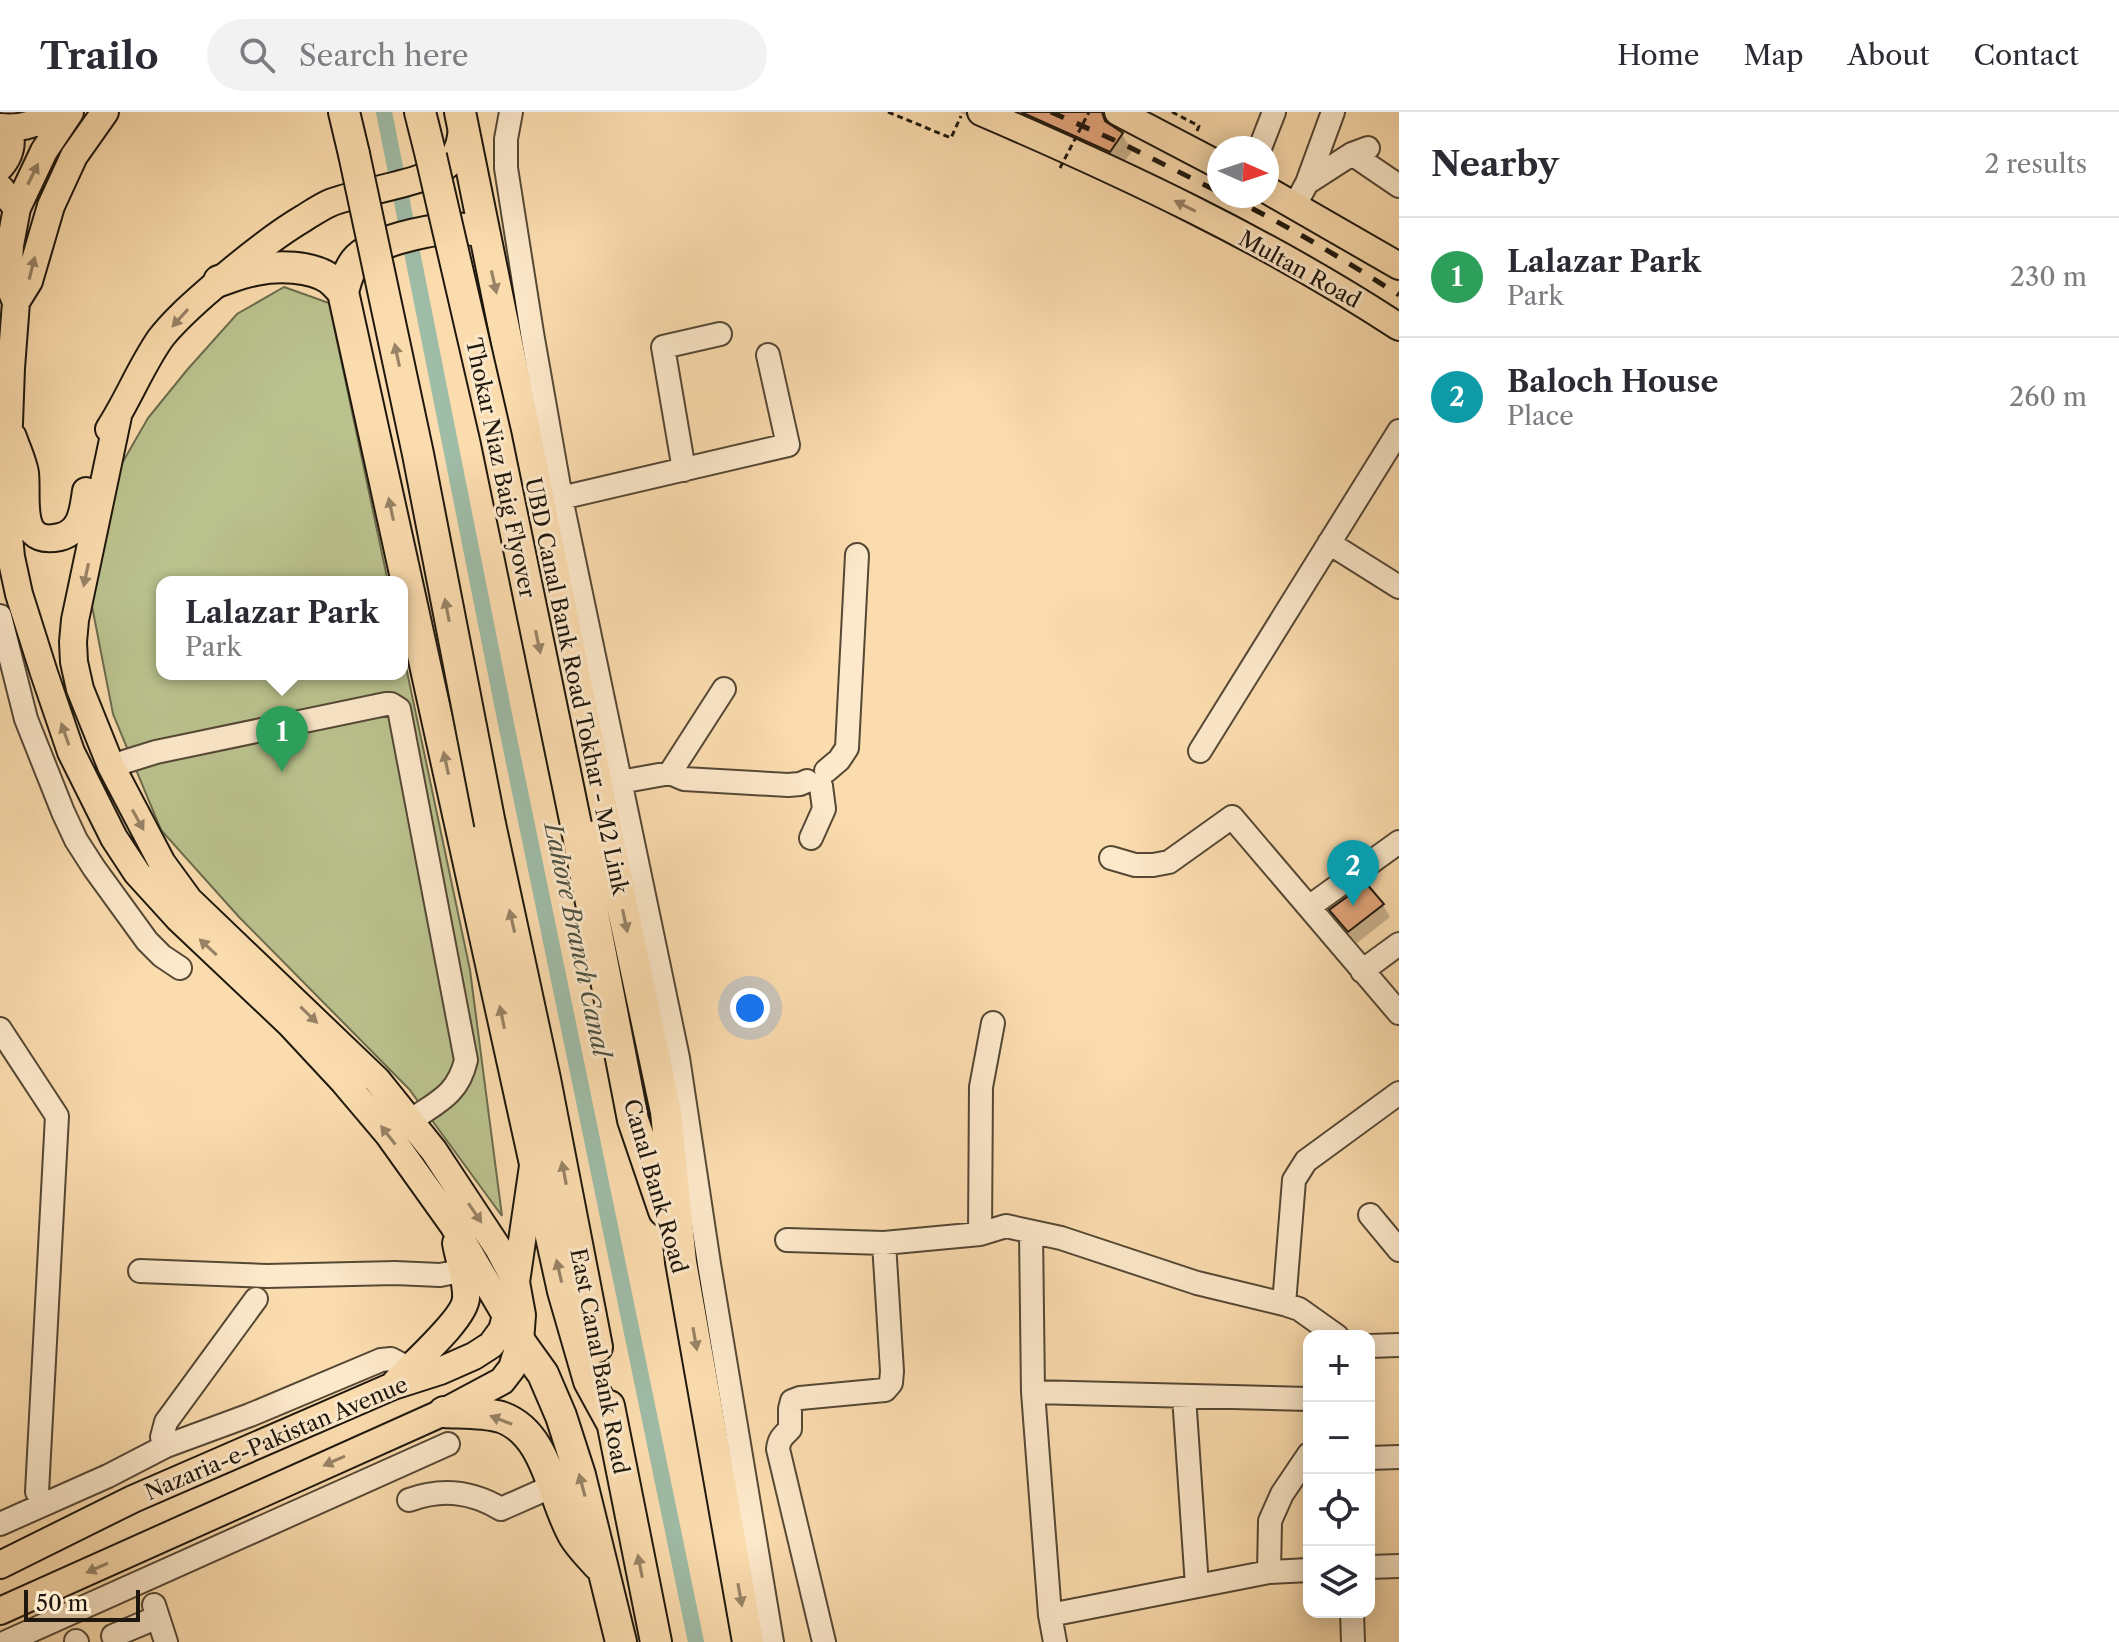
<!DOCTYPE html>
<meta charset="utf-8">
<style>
:root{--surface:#fff;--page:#f2f2f3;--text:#2b2b33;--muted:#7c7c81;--line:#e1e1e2;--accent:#2563eb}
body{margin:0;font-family:"Libre Caslon Text",serif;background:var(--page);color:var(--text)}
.controls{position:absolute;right:24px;bottom:24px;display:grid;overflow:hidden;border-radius:16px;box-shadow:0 4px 20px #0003}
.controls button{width:72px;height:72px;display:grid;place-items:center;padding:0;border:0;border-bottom:2px solid var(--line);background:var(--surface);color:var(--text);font:40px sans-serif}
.compass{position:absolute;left:1207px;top:24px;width:72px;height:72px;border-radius:50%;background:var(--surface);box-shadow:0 4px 20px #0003;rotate:93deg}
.scale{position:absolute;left:24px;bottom:20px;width:116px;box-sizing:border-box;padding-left:8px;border:4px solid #1e170d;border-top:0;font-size:22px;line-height:28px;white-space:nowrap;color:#1e170d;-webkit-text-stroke:6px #fce8ca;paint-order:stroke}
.you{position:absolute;left:750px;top:896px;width:28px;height:28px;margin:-20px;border:6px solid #fff;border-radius:50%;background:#1a73e8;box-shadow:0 0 0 12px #1a73e833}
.badge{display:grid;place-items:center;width:52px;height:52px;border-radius:50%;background:var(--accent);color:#fff;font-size:26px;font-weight:700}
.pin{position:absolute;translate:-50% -66px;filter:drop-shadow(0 2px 4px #0008)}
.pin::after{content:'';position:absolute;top:42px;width:28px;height:24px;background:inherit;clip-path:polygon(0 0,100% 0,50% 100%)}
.popup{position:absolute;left:156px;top:464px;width:252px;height:104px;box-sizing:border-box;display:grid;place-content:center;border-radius:16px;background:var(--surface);filter:drop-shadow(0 2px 6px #0005);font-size:26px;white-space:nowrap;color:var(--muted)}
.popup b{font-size:30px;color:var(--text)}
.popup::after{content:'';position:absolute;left:50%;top:100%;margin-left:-16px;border:16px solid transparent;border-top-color:var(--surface)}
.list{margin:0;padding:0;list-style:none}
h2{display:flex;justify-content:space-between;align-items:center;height:104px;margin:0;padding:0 32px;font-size:34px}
h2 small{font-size:26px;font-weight:400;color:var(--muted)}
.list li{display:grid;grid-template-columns:52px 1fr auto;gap:24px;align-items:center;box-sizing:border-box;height:120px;padding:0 32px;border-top:2px solid var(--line)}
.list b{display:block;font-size:30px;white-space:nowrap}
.list p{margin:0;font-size:26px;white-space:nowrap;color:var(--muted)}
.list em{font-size:26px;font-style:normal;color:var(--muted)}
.icon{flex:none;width:44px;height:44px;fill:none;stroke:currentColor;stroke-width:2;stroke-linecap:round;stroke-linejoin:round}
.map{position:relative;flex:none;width:1399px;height:1530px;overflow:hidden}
header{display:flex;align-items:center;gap:48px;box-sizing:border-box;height:112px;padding:0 40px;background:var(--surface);border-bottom:2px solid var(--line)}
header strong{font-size:38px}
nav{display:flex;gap:44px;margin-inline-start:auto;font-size:28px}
.search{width:560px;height:72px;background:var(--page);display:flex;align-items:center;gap:20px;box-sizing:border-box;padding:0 28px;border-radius:44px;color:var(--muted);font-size:30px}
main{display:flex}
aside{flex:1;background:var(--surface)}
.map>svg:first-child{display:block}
.green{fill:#bac28e;stroke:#6c6c4e;stroke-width:2}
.shadow{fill:#0003}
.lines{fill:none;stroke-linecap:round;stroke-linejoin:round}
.canal{stroke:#9fbca7;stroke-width:16}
.building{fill:#e5a67c;stroke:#1e170d;stroke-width:2}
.minor-casing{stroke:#554835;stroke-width:26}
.major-casing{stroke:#1e170d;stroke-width:30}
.highway-casing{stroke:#1e170d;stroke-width:34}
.path{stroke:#1e170d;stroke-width:3;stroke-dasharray:6 4;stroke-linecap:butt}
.minor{stroke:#fce8ca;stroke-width:22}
.major{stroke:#fbdcae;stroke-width:26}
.highway{stroke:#fbdcae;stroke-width:30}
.rail{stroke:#1e170d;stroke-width:5;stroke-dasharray:14 14;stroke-linecap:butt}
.highway-bridge-casing{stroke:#1e170d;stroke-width:34;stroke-linecap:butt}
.path-bridge{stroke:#1e170d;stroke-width:3;stroke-dasharray:6 4;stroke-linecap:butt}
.highway-bridge{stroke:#fbdcae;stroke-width:30}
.oneway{fill:#988366}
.labels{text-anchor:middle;stroke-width:6;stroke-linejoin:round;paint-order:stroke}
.street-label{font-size:22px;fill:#1e170d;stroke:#fce8ca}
.water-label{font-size:24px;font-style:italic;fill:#4b5143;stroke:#fce8ca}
</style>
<header>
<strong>Trailo</strong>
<div class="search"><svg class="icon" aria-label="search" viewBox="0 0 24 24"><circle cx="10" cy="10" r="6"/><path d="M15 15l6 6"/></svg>Search here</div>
<nav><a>Home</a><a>Map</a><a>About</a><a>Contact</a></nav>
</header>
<main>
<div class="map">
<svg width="1399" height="1530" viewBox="0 0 1399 1530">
<rect width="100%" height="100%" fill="#fbdcae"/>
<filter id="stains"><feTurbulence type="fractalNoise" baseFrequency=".0025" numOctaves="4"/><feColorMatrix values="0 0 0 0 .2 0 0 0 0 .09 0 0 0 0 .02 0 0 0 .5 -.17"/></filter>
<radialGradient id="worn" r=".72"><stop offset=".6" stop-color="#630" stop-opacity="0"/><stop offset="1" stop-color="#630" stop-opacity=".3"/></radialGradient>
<path class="green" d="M284 175 329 191 388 470H162V562H402V536L470 858 502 1104 409 977 239 805 161 718 113 602 91 489 121 353 148 306 187 258 237 202Z"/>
<path class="shadow" d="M959 0H1135L1112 11V16L1122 22 1132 39 1120 56 978 8Z
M1383 793 1390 805 1357 831 1339 810 1332 798Z"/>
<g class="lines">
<path class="canal" d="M384 0 396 60
M400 78 407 116
M411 135 505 607 696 1530"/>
</g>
<path class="building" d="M1021 0H1102L1105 9 1123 21 1110 40Z
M1366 771 1384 792 1348 820 1329 798Z"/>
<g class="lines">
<g class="minor-casing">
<path id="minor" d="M511 0 506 27V56L532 221 561 386 678 946 709 1152 772 1530
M1260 36 1274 0
M1352 42 1399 74
M1307 71 1333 0
M1295 93 1307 71 1352 42 1368 36
M684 358 663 235 720 222
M561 386 788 333 768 243
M1329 431 1399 475
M0 504 26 607 63 700 76 728 94 756 147 829 162 844 180 856
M1200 639 1399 319
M111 654 156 640 386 592H391L399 597 466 948C458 983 437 990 410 1009
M826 659 839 648 847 636 857 443
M670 661 724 577
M620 670 670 661 684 667 788 673 800 672 807 669
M811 726 824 697 821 674
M1111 746 1135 753H1153L1169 750 1232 705 1399 901
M1309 795 1399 730
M1362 859 1399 832
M0 917 57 1004 37 1380 44 1392
M1370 1103 1399 1138
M1031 1120 1033 1280 1050 1503 1055 1530
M980 1122 981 975 993 911
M787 1128 884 1131 980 1122 1006 1114 1061 1126 1197 1171 1284 1192 1299 1197 1337 1224
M140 1159 267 1164 395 1161 440 1163 461 1159
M1284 1192 1294 1068 1306 1049 1399 981
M1369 1234 1399 1233
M1033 1280 1309 1287
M1184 1284 1197 1474
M166 1334 162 1325 166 1310 256 1187
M1369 1346 1399 1345
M409 1388C442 1376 471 1379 501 1397L553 1374
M0 1412 108 1364 166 1334 250 1303 381 1248 391 1247 408 1256
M1369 1455 1399 1454
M1269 1460 1270 1409 1282 1382 1309 1342
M154 1493 166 1530
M1352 1500 1353 1530
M1050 1503 1269 1460 1309 1458
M76 1529 77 1530
M6 1530 448 1332
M116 1530 113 1524 158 1505
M824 1530 778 1337C779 1327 783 1324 790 1317V1297L792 1289 800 1286 885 1278 891 1271 892 1259 884 1131"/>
</g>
<g class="major-casing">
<path id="major" d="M105 0 74 44 51 94 29 169 16 190 11 256 6 394 11 445 19 482 44 561 71 640 114 726 137 761 178 806 289 911 344 970 388 1022 453 1113 519 1226
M981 0C1125 62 1268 129 1399 215
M1118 0 1219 53
M0 15C22 18 39 10 58 0
M0 55C11 43 13 31 9 16
M0 76 17 96
M1267 78 1399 154
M16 190 8 171 10 133 17 96 44 39 70 0
M109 317C128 288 140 256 160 227 176 206 197 189 216 172 244 148 272 125 304 106 312 101 321 95 330 91 358 79 432 71 450 50 460 39 461 25 463 10
M13 325C17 337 23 349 25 361 28 387 16 435 60 425 82 419 83 398 86 379
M395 1271C411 1253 465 1207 466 1186 467 1168 459 1149 456 1131
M0 1453 133 1387 393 1274 440 1259 474 1244 491 1233 502 1218 516 1170 533 1054
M0 1499 444 1300 502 1269 512 1256 520 1230 522 1203 516 1170 498 1136 434 1039 377 968 189 788 162 751 111 654 80 577 74 550 73 530 75 508 118 304"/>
</g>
<g class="highway-casing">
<path id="highway" d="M344 0 354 42
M420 0 431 44
M460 0 605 713 666 1000 681 1150 748 1530
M473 118C445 112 379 127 358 146 349 155 346 169 343 180L563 1179 589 1269 612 1311
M219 169C231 165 243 160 256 158 277 153 312 154 330 167 335 171 339 176 343 180
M490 712 545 967 597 1235
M576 713 633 1008 664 1099
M520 1230 543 1262 561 1304 580 1363 621 1530
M609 1294 656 1530
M444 1300C462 1301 483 1300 501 1305 548 1321 552 1387 574 1424 580 1434 590 1444 598 1453"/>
</g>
<path class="path" d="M888 0 951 26 961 4
M1172 0 1199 14 1197 19"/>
<use href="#minor" class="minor"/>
<use href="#major" class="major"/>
<use href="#highway" class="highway"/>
<path class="rail" d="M1051 0 1125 33 1219 80
M1227 84C1287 113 1343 147 1399 183"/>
<g class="highway-bridge-casing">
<path id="highway-bridge" d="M354 42 418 342 490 712
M431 44 496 325 576 713"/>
</g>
<path class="path-bridge" d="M1060 56 1089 0"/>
<use href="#highway-bridge" class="highway-bridge"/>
</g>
<defs><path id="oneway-solid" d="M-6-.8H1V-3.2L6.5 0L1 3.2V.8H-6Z" transform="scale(2)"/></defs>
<g class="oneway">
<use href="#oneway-solid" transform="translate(33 62) rotate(-64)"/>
<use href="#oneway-solid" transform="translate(1185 94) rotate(-153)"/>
<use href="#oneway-solid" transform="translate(32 156) rotate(-76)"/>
<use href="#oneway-solid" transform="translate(494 170) rotate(77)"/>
<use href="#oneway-solid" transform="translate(180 206) rotate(132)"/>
<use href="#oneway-solid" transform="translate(397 243) rotate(-102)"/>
<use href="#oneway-solid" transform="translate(391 397) rotate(-102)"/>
<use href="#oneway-solid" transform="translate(86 463) rotate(102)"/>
<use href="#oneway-solid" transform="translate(447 498) rotate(-101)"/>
<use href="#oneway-solid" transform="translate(538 530) rotate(78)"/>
<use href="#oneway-solid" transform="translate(65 622) rotate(-109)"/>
<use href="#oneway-solid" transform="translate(446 651) rotate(-102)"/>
<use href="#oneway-solid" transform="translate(138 708) rotate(61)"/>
<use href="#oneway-solid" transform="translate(512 809) rotate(-103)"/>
<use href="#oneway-solid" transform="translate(625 809) rotate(78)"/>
<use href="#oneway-solid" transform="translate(208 835) rotate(-137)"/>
<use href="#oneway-solid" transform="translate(309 903) rotate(44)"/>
<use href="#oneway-solid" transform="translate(502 905) rotate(-102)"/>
<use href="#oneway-solid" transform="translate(388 1023) rotate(-128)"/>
<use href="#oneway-solid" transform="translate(564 1061) rotate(-101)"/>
<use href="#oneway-solid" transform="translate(475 1101) rotate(56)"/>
<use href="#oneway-solid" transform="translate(559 1159) rotate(-103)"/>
<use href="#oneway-solid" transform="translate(695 1227) rotate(80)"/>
<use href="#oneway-solid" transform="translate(501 1308) rotate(-159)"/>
<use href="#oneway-solid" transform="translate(334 1349) rotate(156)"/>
<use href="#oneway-solid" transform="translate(582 1373) rotate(-105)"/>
<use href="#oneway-solid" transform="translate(640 1454) rotate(-101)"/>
<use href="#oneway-solid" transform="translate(97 1456) rotate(156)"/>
<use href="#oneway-solid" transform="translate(740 1483) rotate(80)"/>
</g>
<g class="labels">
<g class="street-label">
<text transform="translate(1300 157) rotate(29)" y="8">Multan Road</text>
<text transform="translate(501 356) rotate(78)" y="8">Thokar Niaz Baig Flyover</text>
<text transform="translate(577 574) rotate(78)" y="8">UBD Canal Bank Road Tokhar - M2 Link</text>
<text transform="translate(656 1074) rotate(74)" y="8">Canal Bank Road</text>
<text transform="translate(600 1249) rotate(79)" y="8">East Canal Bank Road</text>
<text transform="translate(276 1326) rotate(-23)" y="8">Nazaria-e-Pakistan Avenue</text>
</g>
<g class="water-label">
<text transform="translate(577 828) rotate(78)" y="8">Lahore Branch Canal</text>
</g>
</g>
<rect width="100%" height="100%" filter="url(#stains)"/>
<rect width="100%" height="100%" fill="url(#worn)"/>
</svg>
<div class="controls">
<button>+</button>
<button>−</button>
<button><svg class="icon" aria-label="locate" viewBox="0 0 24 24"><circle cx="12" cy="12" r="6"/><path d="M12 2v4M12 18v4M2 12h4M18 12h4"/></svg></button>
<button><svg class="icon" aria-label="layers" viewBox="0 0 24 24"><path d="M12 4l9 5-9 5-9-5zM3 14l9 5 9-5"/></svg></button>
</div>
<svg class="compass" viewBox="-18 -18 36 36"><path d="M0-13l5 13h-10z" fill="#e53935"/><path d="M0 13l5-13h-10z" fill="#7c7c81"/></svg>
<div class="scale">50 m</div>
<div class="you"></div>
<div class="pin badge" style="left:282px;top:660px;background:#2e9e5b">1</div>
<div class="popup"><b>Lalazar Park</b>Park</div>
<div class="pin badge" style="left:1353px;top:794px;background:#0f9aa8">2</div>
</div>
<aside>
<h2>Nearby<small>2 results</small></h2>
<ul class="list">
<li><span class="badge" style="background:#2e9e5b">1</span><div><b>Lalazar Park</b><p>Park</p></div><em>230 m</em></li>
<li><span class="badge" style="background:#0f9aa8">2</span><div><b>Baloch House</b><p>Place</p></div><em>260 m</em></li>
</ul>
</aside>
</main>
